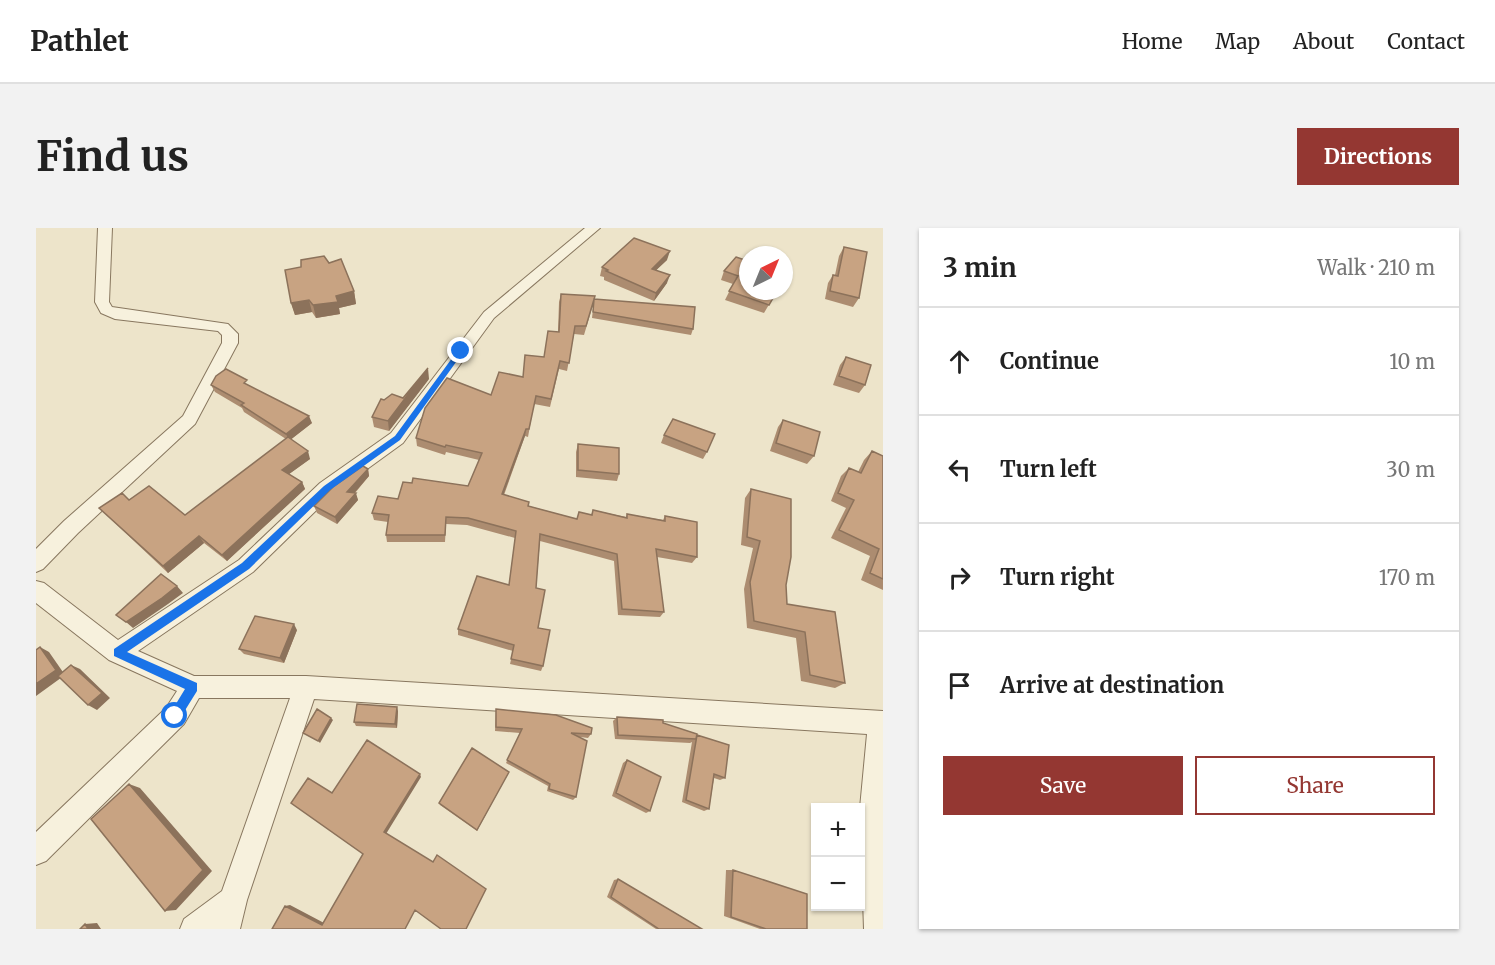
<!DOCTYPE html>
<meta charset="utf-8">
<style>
:root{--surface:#fff;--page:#f2f2f2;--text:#222;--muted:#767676;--line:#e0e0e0;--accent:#943732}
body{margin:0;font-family:Merriweather,serif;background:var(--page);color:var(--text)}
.controls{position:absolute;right:18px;bottom:18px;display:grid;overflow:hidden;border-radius:0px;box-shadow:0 2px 4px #0004}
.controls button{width:54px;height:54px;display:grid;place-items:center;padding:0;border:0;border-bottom:2px solid var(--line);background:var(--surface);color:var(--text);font:30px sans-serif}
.compass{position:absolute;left:703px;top:18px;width:54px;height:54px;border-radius:50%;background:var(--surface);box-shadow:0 2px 4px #0004;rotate:43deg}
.stop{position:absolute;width:18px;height:18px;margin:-14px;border:4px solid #1a73e8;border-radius:50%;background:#fff}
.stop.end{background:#1a73e8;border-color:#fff;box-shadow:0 2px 6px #0008}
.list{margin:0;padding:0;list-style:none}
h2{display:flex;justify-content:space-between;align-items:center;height:78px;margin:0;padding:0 24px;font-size:26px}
h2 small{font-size:20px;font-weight:400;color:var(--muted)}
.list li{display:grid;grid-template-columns:39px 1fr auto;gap:18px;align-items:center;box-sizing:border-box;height:108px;padding:0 24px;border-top:2px solid var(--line)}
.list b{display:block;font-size:22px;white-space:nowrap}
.list em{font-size:20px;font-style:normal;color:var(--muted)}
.actions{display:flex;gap:12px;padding:18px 24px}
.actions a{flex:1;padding:14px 0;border:2px solid var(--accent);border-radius:0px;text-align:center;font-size:21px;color:var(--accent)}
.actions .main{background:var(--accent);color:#fff}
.icon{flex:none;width:33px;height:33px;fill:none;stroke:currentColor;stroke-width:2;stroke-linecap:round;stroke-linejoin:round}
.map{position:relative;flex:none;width:847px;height:701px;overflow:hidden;border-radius:0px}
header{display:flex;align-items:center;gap:36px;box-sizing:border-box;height:84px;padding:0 30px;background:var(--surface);border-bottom:2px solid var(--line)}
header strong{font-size:28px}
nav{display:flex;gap:33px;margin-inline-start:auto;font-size:21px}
.intro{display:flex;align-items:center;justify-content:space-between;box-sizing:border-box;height:144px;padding:0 36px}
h1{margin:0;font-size:42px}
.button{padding:15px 27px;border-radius:0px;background:var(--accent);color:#fff;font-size:21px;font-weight:700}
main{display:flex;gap:36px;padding:0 36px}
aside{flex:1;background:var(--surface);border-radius:0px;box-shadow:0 2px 4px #0004}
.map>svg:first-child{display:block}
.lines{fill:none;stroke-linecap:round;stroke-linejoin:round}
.street-casing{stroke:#88775f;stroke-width:2}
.street{fill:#f7f1dd;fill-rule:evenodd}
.wall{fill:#ac8c70}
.shaded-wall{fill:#8c725b}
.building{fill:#c8a382;stroke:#8c725b;stroke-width:1.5}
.route{fill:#1a73e8}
</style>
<header>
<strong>Pathlet</strong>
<nav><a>Home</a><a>Map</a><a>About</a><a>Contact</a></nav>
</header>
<div class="intro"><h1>Find us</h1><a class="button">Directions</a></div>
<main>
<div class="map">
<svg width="847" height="701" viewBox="0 0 847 701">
<rect width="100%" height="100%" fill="#ede4ca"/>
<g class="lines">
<g class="street-casing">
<path id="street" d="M62 0H76L73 74 76 79 192 96 202 106V115L159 196 42 305 7 341 0 344V321L28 293 147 188 186 115V107L182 103 79 91 65 85 59 74Z
M549 0H564L458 90 367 215 298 265 217 344 102 423 158 448H270L847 483V701H828L824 580 831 506 278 471 211 672 204 701H144L148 691 186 663 254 470H163L148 496 10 633 0 637V604L130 480 141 463 73 432 0 375V353L8 355 82 412 203 332 284 255 355 205 448 84Z"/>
</g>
<use href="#street" class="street"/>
</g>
<path class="wall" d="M808 19 823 70 817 79 789 71 792 55 797 47H799L803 28Z
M631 32 620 42 631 55 618 73 568 52V49L564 48 566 39Z
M688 43 741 63 728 85 689 72 697 56 685 52Z
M318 63 320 76 303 80 304 86 280 90 276 84 259 87 255 75Z
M525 66 557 77 548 107 538 106 531 143 523 141 514 179 498 176 492 209 489 208 468 267 493 274V278L541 291 543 284 555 287 557 282 590 289 591 286 627 292 629 288 661 329 656 335 621 329 628 384 624 389 582 387 578 333 504 313 500 360 502 400 507 438 505 443 474 436 477 423 422 407V401L473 357 479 310 431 297 410 296 409 314H351L350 307 352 294 338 292 336 285 362 271 376 255 432 258 443 232 410 224 409 227 381 218 380 210 487 149 508 129 522 104 523 74Z
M558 71 657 101 655 107 556 90Z
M810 129 829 157 823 165 797 157 804 137Z
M393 151 353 203 338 199 336 189 348 172 367 170Z
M175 157 214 158 276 195 255 211 274 231 253 246 266 254 269 261 191 333 168 315 132 345 63 280 93 272 149 287 250 211 208 184 206 180 179 164Z
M747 192 778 228 771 236 734 223 742 199Z
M628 207 671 224 667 231 625 215Z
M542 216 583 246 581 253 540 249V224Z
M836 223 847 228V362L825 352 834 328 795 310 810 280 795 273 805 248 813 240 822 244 828 232Z
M332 241 333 248 319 265 322 272 301 296 281 285 278 278Z
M715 261 750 357 751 376 809 455 799 460 765 453 760 410 711 400 708 361 717 320 705 317 709 270Z
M261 402 248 435 208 426 203 421Z
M460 481 555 506 552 510 544 509 540 569 537 572 511 563 512 558 470 535 484 505 459 503Z
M362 483 361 500 320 498 318 494Z
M581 489 627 495 661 506 689 550 684 552 678 550 673 581 668 583 646 574 656 514 654 515 579 511 577 493Z
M591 532 614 583 610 585 576 568 587 535Z
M473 544 441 603 404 577 403 575Z
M690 642H697L771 701H724L688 688Z
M582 651 666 701H620L571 669 578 652Z"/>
<path class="shaded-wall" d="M634 23 631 32 613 49 616 41Z
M634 47 631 55 618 73 620 65Z
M318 63 320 76 303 80 304 86 280 90 277 77 300 68Z
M273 72 276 84 259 87 255 75Z
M392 140 393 151 353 203 352 193Z
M273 188 276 195 253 213 250 206Z
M490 201 489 208 465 273 466 266Z
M272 223 274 231 249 249 246 242Z
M332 241 333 248 313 271 311 264Z
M266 254 269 261 191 333 186 327Z
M320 265 322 272 301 296 299 289Z
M163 308 168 315 132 345 127 338Z
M141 358 147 365 132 376 97 400 90 394Z
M258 396 261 402 248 435 244 430Z
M4 419 13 424 29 447 0 468V456Z
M35 437 44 441 74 470 61 482 52 477Z
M361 479 362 483 361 500 359 496Z
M295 490 297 492 284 515 282 513Z
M384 546 385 549 350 606 348 604Z
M93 556 104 560 176 643 140 682 129 683Z
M254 677 290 696 286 697 249 678Z
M61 695 65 701H52L49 696Z"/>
<path class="building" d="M598 10 634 23 616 41 634 47 620 65 570 43 572 42 566 39Z
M808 19 831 24 823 70 794 63 797 47 802 48Z
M288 28 293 35 305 31 318 63 300 68 302 74 277 77 273 72 255 75 249 42 265 39V32Z
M700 29 712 33V63H741L733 77 693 63 702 48 688 43Z
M525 66 559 68 550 98H539L533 135 524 133 515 171 500 168 493 201H490L466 266 493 274 492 278 541 291 543 284 556 287 557 282 591 290V286L629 293V288L661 294V329L620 321 628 384 586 381 581 326 504 306 500 360 509 362 502 400 514 402 507 438 475 431 478 417 422 401 441 348 473 357 480 303 432 290 410 289 409 307H350L353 287 336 285 342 268 362 271 367 254 376 255 377 250 432 258 446 225 410 217 409 219 380 210 389 180 411 150 455 167 463 144 487 149 489 127 508 129 512 103 523 104Z
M558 71 659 79 657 101 557 84Z
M810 129 835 137 829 157 803 148Z
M392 140 352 193 336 189 345 171 348 172 356 166 367 170Z
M190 141 211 152 208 155 273 188 250 206 205 177 208 175 175 157 180 148Z
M637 191 679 206 671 224 628 207Z
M747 192 784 204 778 228 740 215Z
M252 209 272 223 246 242 266 254 186 327 163 308 127 338 63 280 86 265 93 272 113 258 149 287Z
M542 216 583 220V246L542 242Z
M836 223 847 228V351L834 345 843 321 803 302 818 272 802 265 813 240 825 245Z
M327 238 332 241 311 264 320 265 299 289 278 278 297 259Z
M715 261 755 271V329L750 357 751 376 799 384 809 455 774 447 769 404 718 393 714 354 724 313 711 309Z
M125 346 141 358 126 370 90 394 80 387Z
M219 388 258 396 244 430 203 421Z
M4 419 20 442 0 456V422Z
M35 437 66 465 52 477 22 448Z
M321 476 361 479 359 496 318 494Z
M281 481 295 490 282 513 267 505Z
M460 481 520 487 556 500 555 506 535 505 551 513 540 569 513 561 514 556 471 532 486 501 460 499Z
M581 489 627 492V495L661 506 660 511 582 507Z
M661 507 693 517 689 550 678 546 673 581 650 572Z
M331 512 384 546 348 604 397 634 401 627 450 661 430 701H405L379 682 369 701H236L249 678 286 697 327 626 255 575 272 550 296 565Z
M436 520 473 544 441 602 403 575Z
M591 532 625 549 614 583 580 565Z
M93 556 167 642 129 683 55 591Z
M697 642 771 666V701H730L695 689Z
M582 651 666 701H623L575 669Z
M49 696 52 701H44Z"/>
<path class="route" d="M422 122 428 123 364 212 294 262 213 341 91 424 161 455V463L143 492H135V484L149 461 78 428V421L206 335 288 258 359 208Z"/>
</svg>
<div class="controls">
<button>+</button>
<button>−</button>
</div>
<svg class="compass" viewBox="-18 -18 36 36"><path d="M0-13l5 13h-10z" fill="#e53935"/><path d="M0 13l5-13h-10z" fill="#767676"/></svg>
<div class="stop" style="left:139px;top:488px"></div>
<div class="stop end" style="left:425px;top:123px"></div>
</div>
<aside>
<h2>3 min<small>Walk · 210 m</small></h2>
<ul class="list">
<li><svg class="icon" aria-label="ahead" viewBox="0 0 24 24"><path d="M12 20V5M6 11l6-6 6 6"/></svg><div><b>Continue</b></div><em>10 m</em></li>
<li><svg class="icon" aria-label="left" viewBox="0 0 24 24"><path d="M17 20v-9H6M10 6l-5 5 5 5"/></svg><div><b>Turn left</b></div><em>30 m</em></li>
<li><svg class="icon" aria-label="right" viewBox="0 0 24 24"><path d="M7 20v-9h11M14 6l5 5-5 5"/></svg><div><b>Turn right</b></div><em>170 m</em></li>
<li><svg class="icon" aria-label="arrive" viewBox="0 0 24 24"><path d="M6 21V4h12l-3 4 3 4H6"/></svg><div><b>Arrive at destination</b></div></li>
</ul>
<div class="actions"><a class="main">Save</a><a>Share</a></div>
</aside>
</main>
